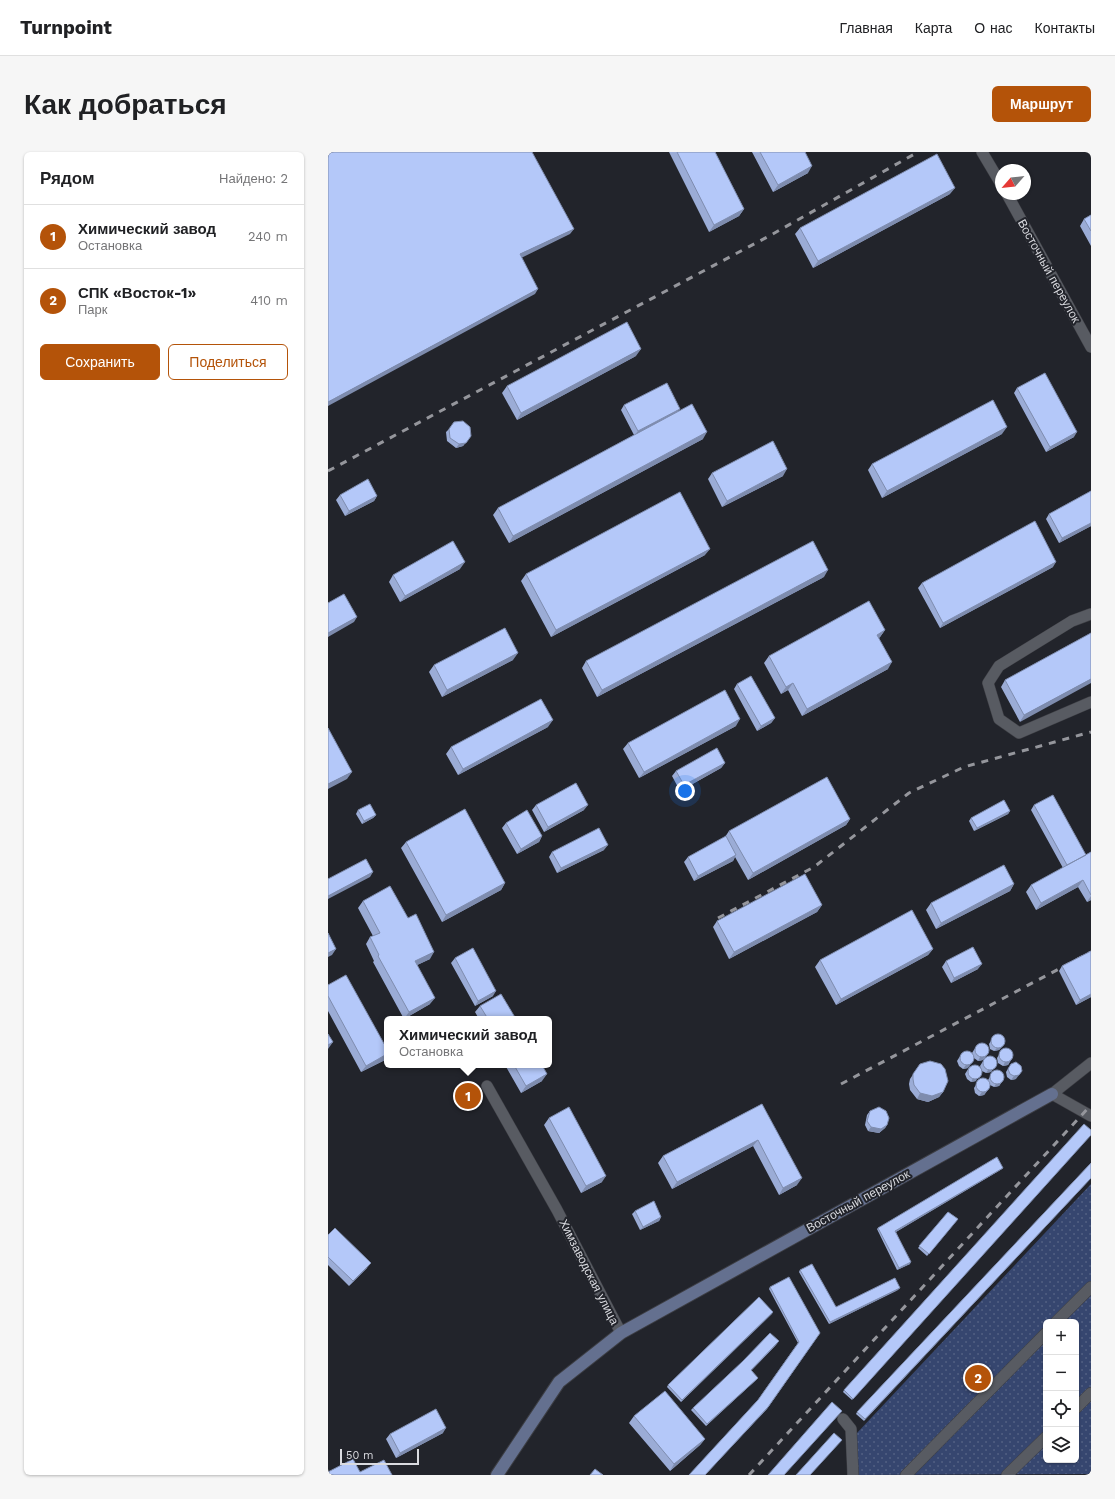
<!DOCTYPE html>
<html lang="ru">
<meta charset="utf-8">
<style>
:root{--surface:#fff;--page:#f6f6f6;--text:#202124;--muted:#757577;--line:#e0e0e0;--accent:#b45309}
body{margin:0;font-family:"Work Sans",sans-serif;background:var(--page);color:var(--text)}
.controls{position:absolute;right:12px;bottom:12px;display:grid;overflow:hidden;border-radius:6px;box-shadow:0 1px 3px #0004}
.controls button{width:36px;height:36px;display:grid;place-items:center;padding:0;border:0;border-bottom:1px solid var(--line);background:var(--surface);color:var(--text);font:20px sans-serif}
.compass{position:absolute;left:667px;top:12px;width:36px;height:36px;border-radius:50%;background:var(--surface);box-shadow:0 1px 3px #0004;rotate:242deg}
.scale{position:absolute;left:12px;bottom:10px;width:79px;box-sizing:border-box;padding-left:4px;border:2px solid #dadbe0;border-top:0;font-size:11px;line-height:14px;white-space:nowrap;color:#dadbe0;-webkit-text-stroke:3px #22242b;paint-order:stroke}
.you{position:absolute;left:357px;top:639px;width:14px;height:14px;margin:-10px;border:3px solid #fff;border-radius:50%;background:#1a73e8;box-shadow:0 0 0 6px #1a73e833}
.badge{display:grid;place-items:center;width:26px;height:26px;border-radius:50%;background:var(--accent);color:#fff;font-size:13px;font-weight:700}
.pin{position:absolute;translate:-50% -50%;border:2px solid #fff;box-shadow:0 1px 4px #0006}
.popup{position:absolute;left:56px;top:864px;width:168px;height:52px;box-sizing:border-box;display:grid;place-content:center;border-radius:6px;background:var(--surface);filter:drop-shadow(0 1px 3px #0005);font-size:13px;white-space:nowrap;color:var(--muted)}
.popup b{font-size:15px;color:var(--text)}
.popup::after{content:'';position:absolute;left:50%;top:100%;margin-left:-8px;border:8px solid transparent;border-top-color:var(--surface)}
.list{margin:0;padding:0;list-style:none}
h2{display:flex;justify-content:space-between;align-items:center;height:52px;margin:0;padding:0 16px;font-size:17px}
h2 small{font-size:13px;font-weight:400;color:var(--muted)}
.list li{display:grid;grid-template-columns:26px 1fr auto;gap:12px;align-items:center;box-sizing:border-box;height:64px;padding:0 16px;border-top:1px solid var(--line)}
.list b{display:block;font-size:15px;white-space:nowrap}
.list p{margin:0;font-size:13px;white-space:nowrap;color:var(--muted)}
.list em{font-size:13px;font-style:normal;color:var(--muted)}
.actions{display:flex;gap:8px;padding:12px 16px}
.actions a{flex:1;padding:9px 0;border:1px solid var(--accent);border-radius:6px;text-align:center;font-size:14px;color:var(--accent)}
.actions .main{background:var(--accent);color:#fff}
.icon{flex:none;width:22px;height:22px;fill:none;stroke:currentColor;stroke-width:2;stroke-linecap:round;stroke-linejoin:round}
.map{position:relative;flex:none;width:763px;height:1323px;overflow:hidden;border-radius:6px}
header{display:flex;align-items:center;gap:24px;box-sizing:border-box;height:56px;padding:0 20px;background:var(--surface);border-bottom:1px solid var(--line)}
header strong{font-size:19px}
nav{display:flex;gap:22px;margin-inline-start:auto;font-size:14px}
.intro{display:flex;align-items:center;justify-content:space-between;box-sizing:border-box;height:96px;padding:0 24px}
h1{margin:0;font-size:28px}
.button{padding:10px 18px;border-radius:6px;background:var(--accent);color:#fff;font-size:14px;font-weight:700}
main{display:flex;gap:24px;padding:0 24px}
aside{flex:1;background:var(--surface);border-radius:6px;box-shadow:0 1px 3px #0004}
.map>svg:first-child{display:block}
.garden{fill:url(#garden-dots);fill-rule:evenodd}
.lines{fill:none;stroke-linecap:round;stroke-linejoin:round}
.street-casing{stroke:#3d3e44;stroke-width:12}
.secondary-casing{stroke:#3d3e44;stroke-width:14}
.street{stroke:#585b62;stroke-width:11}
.secondary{stroke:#64708f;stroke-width:12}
.rail{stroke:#95969c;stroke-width:3;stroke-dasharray:7 7;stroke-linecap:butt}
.wall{fill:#9bacd6}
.shaded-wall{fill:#7e8cae}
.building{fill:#b4c8f9;stroke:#7e8cae}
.labels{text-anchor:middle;stroke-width:4;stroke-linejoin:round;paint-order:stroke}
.street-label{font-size:12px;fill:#dadbe0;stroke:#22242b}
</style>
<header>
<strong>Turnpoint</strong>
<nav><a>Главная</a><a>Карта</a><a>О нас</a><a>Контакты</a></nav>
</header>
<div class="intro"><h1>Как добраться</h1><a class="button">Маршрут</a></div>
<main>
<aside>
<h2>Рядом<small>Найдено: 2</small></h2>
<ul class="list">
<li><span class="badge">1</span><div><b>Химический завод</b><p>Остановка</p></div><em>240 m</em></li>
<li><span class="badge">2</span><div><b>СПК «Восток-1»</b><p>Парк</p></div><em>410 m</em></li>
</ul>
<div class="actions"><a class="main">Сохранить</a><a>Поделиться</a></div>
</aside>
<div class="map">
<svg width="763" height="1323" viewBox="0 0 763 1323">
<defs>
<pattern id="garden-dots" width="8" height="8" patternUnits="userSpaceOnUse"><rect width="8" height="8" fill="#36466f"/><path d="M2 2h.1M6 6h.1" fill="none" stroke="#526083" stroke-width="1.8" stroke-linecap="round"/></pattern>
</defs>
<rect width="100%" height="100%" fill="#22242b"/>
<path class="garden" d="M763 1032V1322L521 1323 528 1282ZM718 1170H748V1308H718Z"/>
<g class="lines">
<g class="street-casing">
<path id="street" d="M654 0 673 32
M679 42 763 195
M763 462 744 469 671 514 660 531 671 567 691 581 763 550
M763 911 724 942 763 964
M159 934 229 1058 293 1181
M728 1170 763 1135
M748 1256 763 1241
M515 1267 523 1277 525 1323
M578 1323 718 1181
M679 1323 718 1285"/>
</g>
<g class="secondary-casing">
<path id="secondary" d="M169 1323 231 1230 293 1181 724 942"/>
</g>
<use href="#street" class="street"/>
<use href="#secondary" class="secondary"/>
<path class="rail" d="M0 319 443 83 590 0
M390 766 486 715 581 641 636 615 763 580
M513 932 763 800
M421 1323 763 953"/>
</g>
<path class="wall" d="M341 0H387L416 57 411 64 381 80Z
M424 0H477L480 21 445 40Z
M622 42 485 116 467 82 472 76Z
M763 63V94L752 74 756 67Z
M308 204 189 268 174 241 179 234Z
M689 236 746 285 718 300 686 241Z
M296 253 351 259 375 287 181 391 165 363 170 356 306 283 293 258Z
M121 277 143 284 135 294 128 296 119 289 118 280Z
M674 282 554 346 540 318 544 312Z
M384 321 455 324 394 355 380 327Z
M763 339V374L731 391 718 367 721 362Z
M12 343 49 344 46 349 17 364 8 348Z
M377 403 223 485 193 429 198 422Z
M725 415 612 476 590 436 594 431Z
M132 417 72 450 61 430 65 423Z
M496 425 269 545 254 516 258 509Z
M557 478 552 485 551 486 560 517 474 564 460 538 453 542 436 511 441 504Z
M763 481 692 570 673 535 677 528Z
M185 508 114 545 101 520 106 513Z
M409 532 447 566 443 571 429 579 406 537Z
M408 574 311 626 295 597 300 591Z
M220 575 130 623 118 602 123 595Z
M397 611 393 616 352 639 344 624 348 619Z
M208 653 256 658 216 680 204 658Z
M706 653 758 703 763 700V748L759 750 750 735 708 758 698 740 703 733 735 716 703 658Z
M30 658 48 663 45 666 34 672 28 662Z
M682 659 680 662 646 679 641 669 643 666Z
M522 667 518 673 420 728 407 705 405 709 366 729 356 710 360 705 397 685 401 679Z
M178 671 214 684 211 690 189 702 174 676Z
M78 690 177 731 173 738 114 770 73 696Z
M276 698 229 721 221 705 224 700Z
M686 732 682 739 608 777 598 758 603 751Z
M35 749 102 807 89 813 102 852 76 867 45 810 46 809 38 792 42 785 45 784 30 756Z
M494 753 489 760 401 807 385 775 389 769Z
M605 797 600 803 508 853 487 815 492 808Z
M763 799V845L748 853 731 819 734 814Z
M127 806 165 844 147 854 123 811Z
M618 809 650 817 623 831 614 815Z
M0 833 59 897V904L57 908 33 920 0 859Z
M152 854 188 867H151L147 860Z
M666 884 677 891 671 898 666 899 662 897 661 892Z
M649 893 661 900 655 908 650 909 646 906 644 901Z
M674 898 685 905 680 913 675 914 670 911 669 906Z
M634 901 640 916 635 917 631 914 629 909Z
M657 906 668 913 663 920 658 921 654 919 652 914Z
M592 912 615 940 611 945 600 950 589 947 582 938 581 932 582 927Z
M683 912 688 927 683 928 679 925 678 920Z
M177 913H214V929L193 941Z
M642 914 648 929 643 930 639 927 637 922Z
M665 920 676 927 671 934 666 935 662 933V935L656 943 651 944 647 941 646 936 651 928 660 930V928Z
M434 952 469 1033 451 1043 425 994 344 1037 330 1011 335 1004Z
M542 959 559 973 557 976 551 981 540 979 537 973 539 963Z
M221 966 274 1030 253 1041 216 973Z
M763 978 524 1248 515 1240 516 1238Z
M763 1011V1026L536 1269 528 1262 529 1260Z
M674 1017 568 1080 582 1112 569 1118 549 1077 550 1076Z
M307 1059 333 1065 331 1069 312 1078 304 1062Z
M620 1060 630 1067 599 1104 590 1096Z
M0 1083 39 1116 21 1134 0 1113Z
M472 1118 508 1155 570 1138 501 1172 471 1120Z
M442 1135 492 1181 439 1257 377 1323H361L430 1248 470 1191 441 1137Z
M445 1160 353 1250 339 1235 340 1233Z
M450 1191 423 1219 429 1227 378 1274 363 1258 365 1256Z
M306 1264 377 1287 372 1293 342 1319 301 1271Z
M115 1281 68 1306 58 1287 62 1282Z"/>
<path class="shaded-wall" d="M484 14 480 21 445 40 450 33Z
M627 36 622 42 485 116 490 109Z
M416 57 411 64 381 80 386 73Z
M246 77 242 82 189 108 192 102Z
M210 137 207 142 0 254V250Z
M313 197 308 204 189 268 193 261Z
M352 257 348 262 306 284 310 279Z
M679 275 674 282 554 346 559 339Z
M379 280 375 287 181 391 185 384Z
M749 280 746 285 718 300 722 295Z
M143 284 135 294 128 296 131 292Z
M459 317 455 324 394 355 399 349Z
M49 344 46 349 17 364 21 359Z
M763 371V374L731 391 734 386Z
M382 397 377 403 223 485 228 478Z
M137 410 132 417 72 450 77 444Z
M728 410 725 415 612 476 615 471Z
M500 418 496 425 269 545 274 538Z
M29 465 26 470 0 485V481Z
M557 478 552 485 544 489 549 483Z
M190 501 185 508 114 545 119 538Z
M564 510 560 517 474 564 479 557Z
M763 527V531L692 570 696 563Z
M465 531 460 538 453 542 458 535Z
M447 566 443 571 429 579 433 574Z
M412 567 408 574 311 626 316 620Z
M225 568 220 575 130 623 135 617Z
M397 611 393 616 352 639 356 633Z
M24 620 19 627 0 637V632Z
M260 653 256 658 216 680 220 675Z
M682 659 680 662 646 679 649 676Z
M48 663 45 666 34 672 36 669Z
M522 667 518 673 420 728 425 721Z
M214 684 211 690 189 702 193 697Z
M280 693 276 698 229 721 233 716Z
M408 703 405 709 366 729 370 724Z
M45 720 42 725 0 747V744Z
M755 728 750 735 708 758 713 751Z
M177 731 173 738 114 770 118 763Z
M686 732 682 739 608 777 613 771Z
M763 744V748L759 750Z
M494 753 489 760 401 807 406 800Z
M8 797 4 803 0 805V801Z
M605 797 600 803 508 853 513 847Z
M106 800 102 807 83 816 87 809Z
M654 812 650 817 623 831 626 826Z
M168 839 165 844 147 854 150 849Z
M763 842V845L748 853 752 848Z
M107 846 102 852 76 867 81 860Z
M5 890 0 897V893Z
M674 895 671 898 666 899 669 896Z
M59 902V904L57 908 33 920 38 914Z
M657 904 655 908 650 909 652 905Z
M682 909 680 913 675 914 677 910Z
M643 912 640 916 635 917 638 913Z
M665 917 663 920 658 921 660 918Z
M219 922 214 929 193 941 198 934Z
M691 923 688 927 683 928 686 924Z
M650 925 648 929 643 930 645 926Z
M673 931 671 934 666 935 668 932Z
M659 939 656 943 651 944 654 940Z
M615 940 611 945 600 950 589 947 592 941Z
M559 973 557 976 551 981 540 979 543 975Z
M430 988 425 994 344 1037 349 1030Z
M675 1016 674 1017 566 1081 567 1079Z
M278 1024 274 1030 253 1041 258 1034Z
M474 1026 469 1033 451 1043 455 1036Z
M333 1065 331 1069 312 1078 315 1075Z
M583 1110 582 1112 569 1118 571 1116Z
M43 1111 39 1116 21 1134 25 1129Z
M572 1136 570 1138 501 1172 502 1170Z
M445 1160 444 1162 353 1250 354 1248Z
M430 1226 429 1227 378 1274 379 1272Z
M118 1276 115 1281 68 1306 72 1301Z
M377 1287 372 1293 342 1319 346 1312Z"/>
<path class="building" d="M0 0H204L246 77 192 102 210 137 0 250Z
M349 0H387L416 57 386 73Z
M432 0H477L484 14 450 33Z
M609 2 627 36 490 109 472 76Z
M763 63V79L756 67Z
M299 170 313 197 193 261 179 234Z
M717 221 749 280 722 295 689 236Z
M339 231 352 257 310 279 296 253Z
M665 248 679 275 559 339 544 312Z
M364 252 379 280 185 384 170 356Z
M135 269 142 275 143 284 138 291 131 292 122 286 121 277 126 270Z
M445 289 459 317 399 349 384 321Z
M40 327 49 344 21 359 12 343Z
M763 339V371L734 386 721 362Z
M352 340 382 397 228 478 198 422Z
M707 369 728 410 615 471 594 431Z
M125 389 137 410 77 444 65 423Z
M485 389 500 418 274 538 258 509Z
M16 442 29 465 0 481V451Z
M541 449 557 478 549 483 564 510 479 557 465 531 458 535 441 504Z
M177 476 190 501 119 538 106 513Z
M763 481V527L696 563 677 528Z
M423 524 447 566 433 574 409 532Z
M397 538 412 567 316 620 300 591Z
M213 547 225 568 135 617 123 595Z
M0 576 24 620 0 632Z
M389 596 397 611 356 633 348 619Z
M499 625 522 667 425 721 401 679Z
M248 631 260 653 220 675 208 653Z
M725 643 758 703 739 713 706 653Z
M676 648 682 659 649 676 643 666Z
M42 652 48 663 36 669 30 658Z
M137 657 177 731 118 763 78 690Z
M199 658 214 684 193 697 178 671Z
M271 676 280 693 233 716 224 700Z
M398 684 408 703 370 724 360 705Z
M763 700V743L755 728 713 751 703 733Z
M38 707 45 720 0 744V727Z
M676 713 686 732 613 771 603 751Z
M477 722 494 753 406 800 389 769Z
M62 734 80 766 88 762 106 800 87 809 107 846 81 860 50 804 51 803 42 785 52 781 35 749Z
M584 758 605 797 513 847 492 808Z
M0 781 8 797 0 801Z
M645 795 654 812 626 826 618 809Z
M145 796 168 839 150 849 127 806Z
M763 799V842L752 848 734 814Z
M18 823 59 897V902L38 914 0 844V833Z
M173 842 188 867H160L152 854Z
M0 882 5 890 0 893Z
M663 889a7 7 0 1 1 14 0a7 7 0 1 1-14 0Z
M647 898a7 7 0 1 1 14 0a7 7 0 1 1-14 0Z
M671 903a7 7 0 1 1 14 0a7 7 0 1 1-14 0Z
M632 906a7 7 0 1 1 14 0a7 7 0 1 1-14 0Z
M655 911a7 7 0 1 1 14 0a7 7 0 1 1-14 0Z
M602 909 613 912 617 917 620 929 615 940 604 944 592 941 586 933 585 927V922L592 912Z
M688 910 693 914 694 919 691 923 686 924 682 922 680 917 683 912Z
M186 913H214L219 922 198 934Z
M640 920a7 7 0 1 1 14 0a7 7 0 1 1-14 0Z
M662 925a7 7 0 1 1 14 0a7 7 0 1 1-14 0Z
M648 933a7 7 0 1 1 14 0a7 7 0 1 1-14 0Z
M434 952 474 1026 455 1036 430 988 349 1030 335 1004Z
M241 955 278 1024 258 1034 221 966Z
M551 955 558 959 561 966 559 973 553 977 543 975 539 969 542 959Z
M756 972 763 978V983L525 1247 516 1238Z
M669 1005 675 1016 567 1079 583 1110 571 1116 550 1076Z
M763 1011V1026L537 1267 529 1260Z
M326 1049 333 1065 315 1075 307 1059Z
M620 1060 630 1067 601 1102 591 1094Z
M7 1076 43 1111 25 1129 0 1105V1083Z
M484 1112 508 1155 567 1126 572 1136 502 1170 472 1118Z
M461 1125 492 1181 440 1255 377 1323H361L430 1248 471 1190 442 1135Z
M431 1145 445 1160 354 1248 340 1233Z
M442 1181 451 1189 423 1218 430 1226 379 1272 365 1256 415 1209Z
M337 1239 377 1287 346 1312 306 1264Z
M504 1250 514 1259 456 1323H440Z
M108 1257 118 1276 72 1301 62 1282Z
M506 1281 514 1288 482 1323H468Z
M25 1307 32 1320 56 1308 64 1323H0V1320Z
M267 1317 275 1323H262Z"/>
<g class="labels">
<g class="street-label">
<text transform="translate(721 119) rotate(61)" y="4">Восточный переулок</text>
<text transform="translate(530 1049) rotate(-29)" y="4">Восточный переулок</text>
<text transform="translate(261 1120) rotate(63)" y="4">Химзаводская улица</text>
</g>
</g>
</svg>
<div class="controls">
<button>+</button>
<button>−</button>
<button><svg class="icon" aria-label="locate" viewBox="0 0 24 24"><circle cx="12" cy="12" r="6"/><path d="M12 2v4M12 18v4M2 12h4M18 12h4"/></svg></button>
<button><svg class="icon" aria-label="layers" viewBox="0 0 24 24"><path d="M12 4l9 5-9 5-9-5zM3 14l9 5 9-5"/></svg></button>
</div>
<svg class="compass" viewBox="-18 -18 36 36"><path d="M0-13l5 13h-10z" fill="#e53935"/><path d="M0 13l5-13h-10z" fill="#757577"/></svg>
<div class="scale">50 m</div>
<div class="you"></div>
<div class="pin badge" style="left:140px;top:944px">1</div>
<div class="popup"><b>Химический завод</b>Остановка</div>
<div class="pin badge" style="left:650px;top:1226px">2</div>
</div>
</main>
